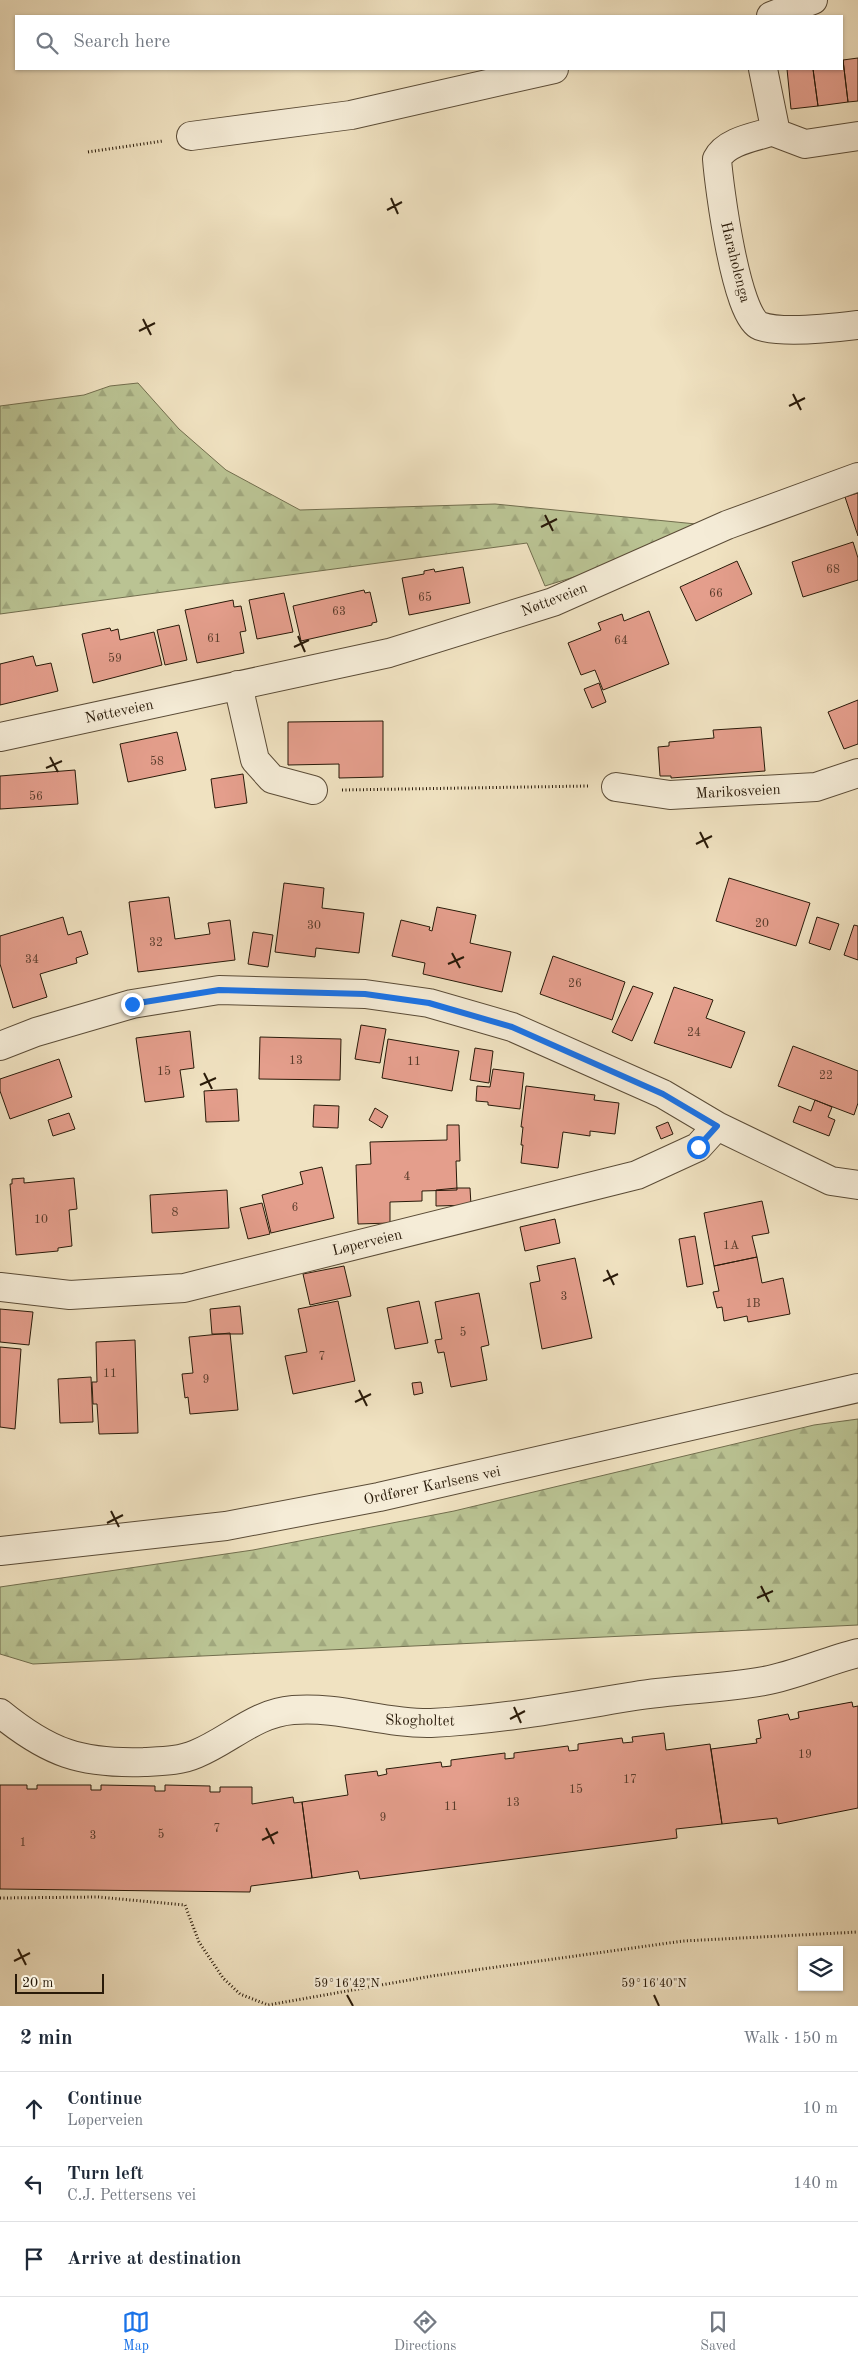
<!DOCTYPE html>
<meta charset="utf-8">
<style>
:root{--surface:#fff;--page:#f2f2f3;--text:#1f2937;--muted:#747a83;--line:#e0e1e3;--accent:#1a73e8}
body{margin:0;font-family:"Old Standard TT",serif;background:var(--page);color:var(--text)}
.controls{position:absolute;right:15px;bottom:15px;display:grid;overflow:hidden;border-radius:0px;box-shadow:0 1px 4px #0004}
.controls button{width:45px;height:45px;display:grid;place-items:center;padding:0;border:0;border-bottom:1px solid var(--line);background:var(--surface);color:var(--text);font:25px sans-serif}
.scale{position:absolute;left:15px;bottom:12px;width:89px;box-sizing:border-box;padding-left:5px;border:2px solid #291a09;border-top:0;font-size:14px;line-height:18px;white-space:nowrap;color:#291a09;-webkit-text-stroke:4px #f5ecd7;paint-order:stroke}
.stop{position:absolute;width:15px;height:15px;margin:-11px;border:4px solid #1a73e8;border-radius:50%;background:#fff}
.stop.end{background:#1a73e8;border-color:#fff;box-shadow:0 1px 5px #0008}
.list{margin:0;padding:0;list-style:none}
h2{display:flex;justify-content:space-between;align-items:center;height:65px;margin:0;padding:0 20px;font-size:21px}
h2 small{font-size:16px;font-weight:400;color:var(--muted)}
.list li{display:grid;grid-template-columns:32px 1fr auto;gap:15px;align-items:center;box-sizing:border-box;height:75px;padding:0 20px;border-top:1px solid var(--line)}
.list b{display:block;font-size:19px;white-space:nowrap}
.list p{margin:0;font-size:16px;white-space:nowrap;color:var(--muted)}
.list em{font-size:16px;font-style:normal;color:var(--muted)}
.icon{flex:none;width:28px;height:28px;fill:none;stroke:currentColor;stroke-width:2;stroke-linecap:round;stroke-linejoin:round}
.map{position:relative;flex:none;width:858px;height:2006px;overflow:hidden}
.search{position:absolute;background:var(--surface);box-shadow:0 1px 4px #0004;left:15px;right:15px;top:15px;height:55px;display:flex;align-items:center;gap:12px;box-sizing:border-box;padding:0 18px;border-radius:0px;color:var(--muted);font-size:19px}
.sheet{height:290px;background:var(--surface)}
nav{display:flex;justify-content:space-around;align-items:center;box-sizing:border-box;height:70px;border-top:1px solid var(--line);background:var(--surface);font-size:14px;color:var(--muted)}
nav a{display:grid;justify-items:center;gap:2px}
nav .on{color:var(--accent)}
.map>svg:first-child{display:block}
.forest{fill:url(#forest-firs);stroke:#726e4e}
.building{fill:#e49e8c;stroke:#291a09}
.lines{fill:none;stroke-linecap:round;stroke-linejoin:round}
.minor-casing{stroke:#5b4c37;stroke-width:30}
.path{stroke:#291a09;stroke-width:3;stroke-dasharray:1 2.5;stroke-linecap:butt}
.minor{stroke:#f5ecd7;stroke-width:28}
.route{stroke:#1a73e8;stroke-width:6}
.ticks{fill:none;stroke:#291a09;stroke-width:2}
.labels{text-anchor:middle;stroke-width:4.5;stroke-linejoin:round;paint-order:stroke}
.number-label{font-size:12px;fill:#583b2a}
.street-label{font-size:15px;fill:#291a09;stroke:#f5ecd7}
.ticks-label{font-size:12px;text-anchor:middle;fill:#291a09;stroke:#f5ecd7;stroke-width:4.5;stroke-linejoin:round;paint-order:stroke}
</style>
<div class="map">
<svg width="858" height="2006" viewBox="0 0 858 2006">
<defs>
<pattern id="forest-firs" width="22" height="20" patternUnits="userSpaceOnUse" patternTransform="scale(1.25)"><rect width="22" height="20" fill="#bac393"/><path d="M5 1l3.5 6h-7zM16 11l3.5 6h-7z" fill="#a0a77d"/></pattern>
</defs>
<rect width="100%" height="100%" fill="#f0e2c1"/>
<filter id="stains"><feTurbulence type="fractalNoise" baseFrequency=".004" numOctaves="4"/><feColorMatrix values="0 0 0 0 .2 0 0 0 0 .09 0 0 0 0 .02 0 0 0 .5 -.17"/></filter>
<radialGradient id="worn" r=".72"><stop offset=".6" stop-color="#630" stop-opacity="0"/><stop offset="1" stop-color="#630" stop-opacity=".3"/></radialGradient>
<path class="forest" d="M138 383 179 429 226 470 300 510 495 504 696 524 587 573 545 586 527 543 0 614V406L84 395 110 386Z
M858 1419V1625L33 1664 0 1654V1587L253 1550 454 1511 814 1425Z"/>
<path class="building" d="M858 58V101L848 102 843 60Z
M843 60 848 102 818 106 813 69H842Z
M787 69H813L818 106 791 109Z
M858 493V536L845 497Z
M853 542 858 558V580L803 597 792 562Z
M737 561 752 594 696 621 680 587Z
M463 567 470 603 409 615 402 578 424 574V571L434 569 435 572Z
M364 590 365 593 370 592 377 622 372 623V625L301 641 293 606Z
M284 593 293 632 257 639 249 600Z
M233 600 234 607 241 606 246 631 240 632 244 653 197 663 185 610Z
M649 611 669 664 603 690 595 670 581 675 568 643 601 630 598 623 622 614 624 621Z
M179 625 187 660 165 665 157 630Z
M110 628 111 631 118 629 120 640 154 632 162 665 93 683 82 634Z
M33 656 36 666 51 663 58 691 0 705V664Z
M599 683 606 702 592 708 584 689Z
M858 700V744L844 749 828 712Z
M383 721V777L339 778V764L288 765V722Z
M761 727 765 771 671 778V776H660L658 747 669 746V742L714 738 713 730Z
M177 732 186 770 128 782 120 744Z
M75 770 78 804 0 809V776Z
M243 774 247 803 215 808 211 779Z
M729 878 810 903 796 946 716 921Z
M284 883 324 888 322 908 364 913 359 953 316 948 315 957 275 952Z
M169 897 175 939 210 934 208 923 230 920 235 960 138 972 129 902Z
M437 907 476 915 470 943 511 952 502 992 423 974 425 963 392 956 401 920 430 927 429 930 432 931Z
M63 917 68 935 81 931 88 954 76 958 77 963 40 974 47 997 13 1008 0 964V936Z
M817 917 839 924 830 950 809 943Z
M854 925 858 926V960L844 955Z
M253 932 273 935 268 967 248 964Z
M553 956 625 982 612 1020 540 994Z
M633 986 653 993 632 1041 612 1032Z
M674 987 713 1000 706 1018 745 1032 731 1068 654 1043Z
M361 1025 386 1029 380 1063 355 1059Z
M190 1031 194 1068 180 1070 184 1097 145 1102 136 1038Z
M260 1037 341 1039 340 1080 259 1079Z
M388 1039 459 1051 452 1091 382 1078Z
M793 1046 858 1071V1103L854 1115 778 1086Z
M475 1048 493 1051 489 1083 470 1080Z
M59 1059 72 1097 10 1119 0 1091V1079Z
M493 1069 524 1073 520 1109 488 1105V1102L476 1101 477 1086 490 1087Z
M526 1086 595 1095 594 1100 619 1103 615 1134 590 1131V1136L563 1132 558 1168 521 1163 523 1145H521L523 1127H521Z
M237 1089 239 1121 206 1122 204 1091Z
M815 1100 832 1107 828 1117 835 1120 829 1136 793 1122 799 1106 811 1111Z
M314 1105 339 1106 338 1128 313 1127Z
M375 1108 388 1116 382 1128 369 1120Z
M69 1113 75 1129 53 1136 48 1120Z
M668 1122 673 1134 661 1139 656 1127Z
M447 1125H459L460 1161H456L457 1190 422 1191V1201L390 1202V1223L358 1224 356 1165 371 1164 370 1142 447 1140Z
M322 1167 334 1218 271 1233 262 1195 303 1184 300 1172Z
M24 1178V1183L74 1178 77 1209 69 1210 72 1246 58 1248V1251L16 1255 10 1184H12V1179Z
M457 1188H470L471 1205 436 1206V1190Z
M227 1190 229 1228 152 1233 150 1195Z
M762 1201 769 1233 752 1236 757 1257 714 1266 704 1213Z
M262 1203 270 1234 248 1239 240 1208Z
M555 1219 560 1243 525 1251 520 1227Z
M695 1236 703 1284 687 1287 679 1239Z
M757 1257 762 1283 783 1278 790 1314 748 1322 747 1316 724 1321 722 1307 717 1308 713 1292 719 1291 714 1266Z
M575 1258 592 1338 542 1349 530 1283 540 1281 537 1266Z
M344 1266 351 1296 310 1305 303 1274Z
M479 1293 489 1345 481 1347 487 1380 451 1387 444 1352 438 1353 435 1340 442 1339 435 1302Z
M338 1301 355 1381 293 1394 285 1356 307 1352 298 1309Z
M419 1301 428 1343 395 1349 387 1308Z
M240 1306 243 1334H212L210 1309Z
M0 1309 33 1312 29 1345 0 1342Z
M230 1333 238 1410 190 1414 188 1397 185 1398 182 1374 193 1373 189 1337Z
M135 1340 138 1433 99 1434 97 1404H93L92 1382H97L96 1342Z
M0 1347 21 1349 15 1429 0 1427Z
M91 1377 93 1422 60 1423 58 1379Z
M421 1382 423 1393 414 1395 412 1383Z
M852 1702 853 1707 858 1706V1808L778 1824 777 1818 722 1824 711 1749 757 1743 756 1739 761 1738 758 1720 788 1714 790 1720 799 1718 798 1712Z
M664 1733 666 1750 710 1744 722 1824 676 1829 677 1838 360 1879 358 1871 312 1878 302 1802 348 1795 345 1775 377 1771 378 1776 387 1774 386 1769 441 1762 442 1767 451 1766V1760L505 1753V1759L514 1758V1753L568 1746 569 1751 578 1750V1744L622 1738 623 1743 633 1742 632 1737Z
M0 1785H27V1789H37V1785H91V1790H101V1785L155 1786V1791H165V1785L210 1786V1792H220V1787H252V1804L293 1797 294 1803 302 1802 312 1878 251 1886 250 1892 0 1889Z"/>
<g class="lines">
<g class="minor-casing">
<path id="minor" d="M771 16 813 0
M763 69 776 133 805 144 858 136
M774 131C755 137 726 141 717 159 719 186 736 317 760 326 782 334 834 328 858 325
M191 136 351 115 554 69
M238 685 255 760 272 779 313 790
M0 737 389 653 553 602 727 525 858 477
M616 787 670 795 816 787 858 773
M0 1046 36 1032 132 1004 219 990 365 994 429 1003 512 1027 663 1094 717 1126 831 1181 858 1185
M0 1287 70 1295 184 1288 637 1175 698 1147 717 1126
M0 1551 226 1526 379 1497 858 1388
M0 1713C49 1753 81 1764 144 1762 162 1761 180 1761 196 1754 230 1740 255 1713 293 1710 340 1706 384 1724 431 1723 499 1720 567 1707 635 1696 677 1689 721 1689 764 1681 796 1675 826 1661 858 1653"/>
</g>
<path class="path" d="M88 152 163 141
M342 790 588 786
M0 1898 98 1897 185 1905 199 1942 223 1978 240 1994 268 2005 432 1976 683 1941 858 1932"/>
<use href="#minor" class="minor"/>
</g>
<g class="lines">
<path class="route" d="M132 1004 219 990 365 994 429 1003 512 1027 663 1094 717 1126 698 1147"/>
</g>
<path class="ticks" d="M391 198 398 214M387 210 402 202M143 319 151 335M139 331 155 323M793 394 801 410M789 406 805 398M545 515 553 531M541 527 557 519M298 636 305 652M294 647 309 640M50 757 58 772M46 768 62 761M700 832 708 848M696 844 712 836M452 953 460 968M448 964 464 957M204 1073 212 1089M200 1085 216 1078M607 1270 614 1285M603 1281 618 1274M359 1390 367 1406M355 1402 371 1394M111 1511 119 1527M107 1523 123 1515M761 1586 769 1602M757 1598 773 1591M514 1707 521 1723M510 1719 525 1711M266 1828 274 1844M262 1840 278 1832M18 1949 26 1965M14 1961 30 1953M347 1995 353 2006M654 1995 659 2006"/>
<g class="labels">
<g class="number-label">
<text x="833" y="573">68</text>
<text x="716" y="597">66</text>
<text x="425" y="601">65</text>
<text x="339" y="615">63</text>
<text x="214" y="642">61</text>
<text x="621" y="644">64</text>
<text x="115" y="662">59</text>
<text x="157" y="765">58</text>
<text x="36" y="800">56</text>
<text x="762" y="927">20</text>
<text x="314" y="929">30</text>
<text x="156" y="946">32</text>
<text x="32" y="963">34</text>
<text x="575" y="987">26</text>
<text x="694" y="1036">24</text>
<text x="296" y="1064">13</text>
<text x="414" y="1065">11</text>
<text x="164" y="1075">15</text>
<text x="826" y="1079">22</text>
<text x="407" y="1180">4</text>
<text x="295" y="1211">6</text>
<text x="175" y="1216">8</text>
<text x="41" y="1223">10</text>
<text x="731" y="1249">1A</text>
<text x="564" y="1300">3</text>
<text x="753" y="1307">1B</text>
<text x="463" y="1336">5</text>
<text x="322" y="1360">7</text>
<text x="110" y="1377">11</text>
<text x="206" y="1383">9</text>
<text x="805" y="1758">19</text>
<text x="630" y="1783">17</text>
<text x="576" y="1793">15</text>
<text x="513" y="1806">13</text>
<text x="451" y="1810">11</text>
<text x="383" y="1821">9</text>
<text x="217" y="1832">7</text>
<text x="161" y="1838">5</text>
<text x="93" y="1839">3</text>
<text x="23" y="1846">1</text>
</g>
<g class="street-label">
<text transform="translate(736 262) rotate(76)" y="5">Haraholenga</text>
<text transform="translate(554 599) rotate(-21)" y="5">Nøtteveien</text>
<text transform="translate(119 711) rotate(-12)" y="5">Nøtteveien</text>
<text transform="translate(738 791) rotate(-3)" y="5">Marikosveien</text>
<text transform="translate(367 1242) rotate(-14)" y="5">Løperveien</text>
<text transform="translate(432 1485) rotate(-12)" y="5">Ordfører Karlsens vei</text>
<text transform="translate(420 1720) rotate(1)" y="5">Skogholtet</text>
</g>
</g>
<g class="ticks-label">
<text x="347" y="1987">59°16'42"N</text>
<text x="654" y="1987">59°16'40"N</text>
</g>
<rect width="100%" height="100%" filter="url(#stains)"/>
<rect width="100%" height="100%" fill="url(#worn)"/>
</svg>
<div class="controls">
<button><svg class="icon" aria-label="layers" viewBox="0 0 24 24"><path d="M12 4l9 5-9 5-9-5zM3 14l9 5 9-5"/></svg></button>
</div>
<div class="scale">20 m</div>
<div class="stop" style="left:698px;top:1147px"></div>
<div class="stop end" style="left:132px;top:1004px"></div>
<div class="search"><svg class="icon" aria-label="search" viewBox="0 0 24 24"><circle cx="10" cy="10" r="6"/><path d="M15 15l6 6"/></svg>Search here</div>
</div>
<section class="sheet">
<h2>2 min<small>Walk · 150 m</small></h2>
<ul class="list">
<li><svg class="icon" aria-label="ahead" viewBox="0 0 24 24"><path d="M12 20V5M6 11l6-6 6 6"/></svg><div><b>Continue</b><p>Løperveien</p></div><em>10 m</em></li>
<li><svg class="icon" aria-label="left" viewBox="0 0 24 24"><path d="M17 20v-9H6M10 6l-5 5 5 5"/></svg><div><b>Turn left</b><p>C.J. Pettersens vei</p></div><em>140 m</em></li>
<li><svg class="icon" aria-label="arrive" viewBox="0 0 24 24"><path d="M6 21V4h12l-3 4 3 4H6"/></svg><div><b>Arrive at destination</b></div></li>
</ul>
</section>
<nav>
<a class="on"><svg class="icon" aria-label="map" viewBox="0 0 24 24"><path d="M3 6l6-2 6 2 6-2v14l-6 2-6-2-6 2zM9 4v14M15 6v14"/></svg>Map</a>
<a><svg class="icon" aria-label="directions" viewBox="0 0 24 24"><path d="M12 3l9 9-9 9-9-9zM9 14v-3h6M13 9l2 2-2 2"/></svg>Directions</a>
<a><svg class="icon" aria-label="saved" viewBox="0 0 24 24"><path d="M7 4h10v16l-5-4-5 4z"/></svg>Saved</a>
</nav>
